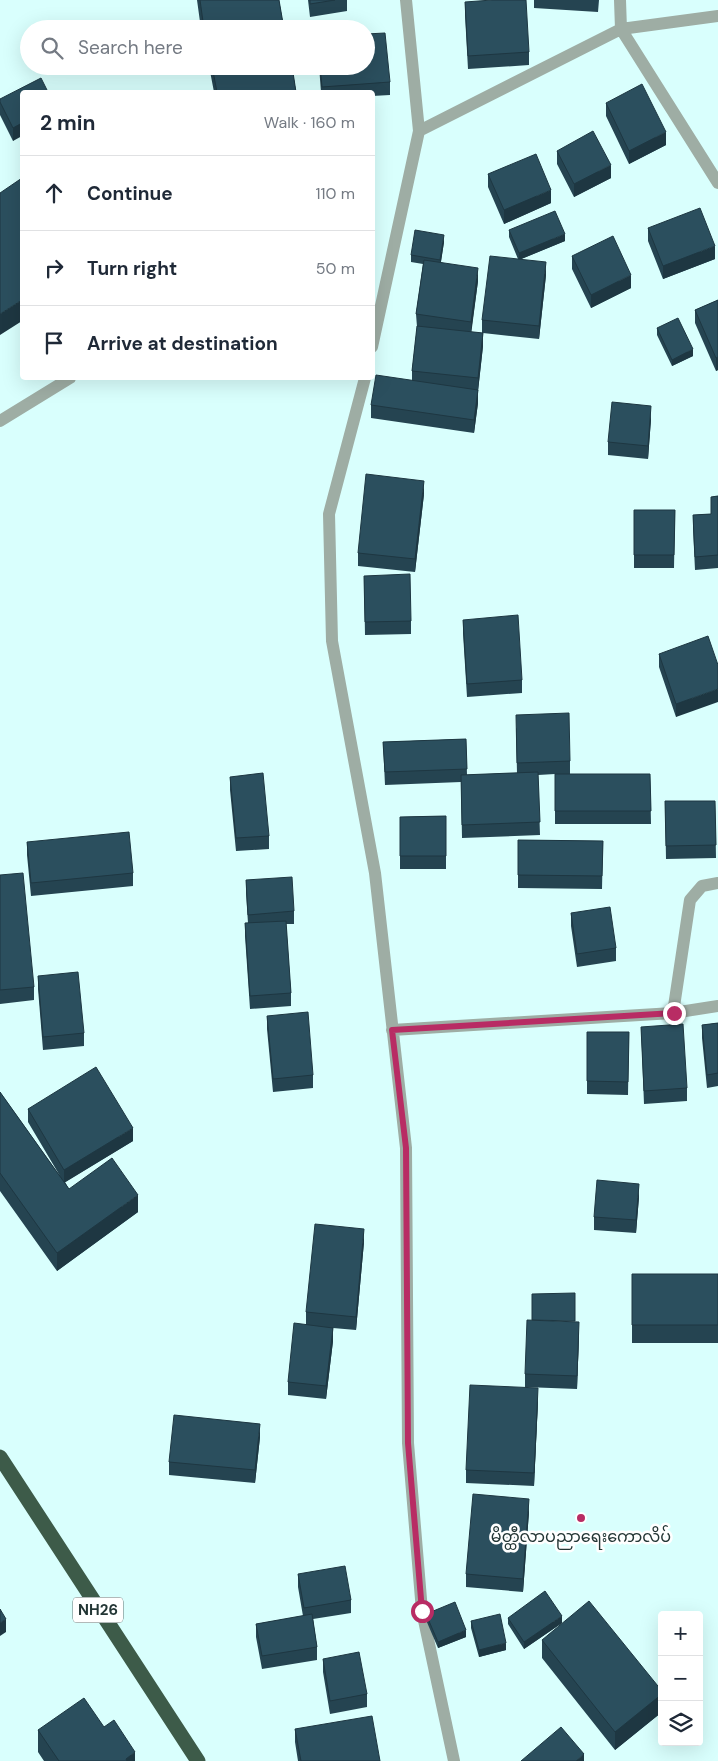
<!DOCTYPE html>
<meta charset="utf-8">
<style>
:root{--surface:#fff;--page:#f2f2f3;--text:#1f2937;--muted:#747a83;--line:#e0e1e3}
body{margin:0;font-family:"DM Sans","Noto Sans Myanmar",sans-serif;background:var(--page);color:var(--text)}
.controls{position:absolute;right:15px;bottom:15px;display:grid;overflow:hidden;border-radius:5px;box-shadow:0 5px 20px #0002}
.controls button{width:45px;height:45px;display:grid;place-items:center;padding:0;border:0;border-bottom:1px solid var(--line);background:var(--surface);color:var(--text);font:25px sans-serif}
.stop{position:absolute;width:15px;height:15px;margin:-11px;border:4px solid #b82c64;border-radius:50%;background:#fff}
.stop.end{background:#b82c64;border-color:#fff;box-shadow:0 1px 5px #0008}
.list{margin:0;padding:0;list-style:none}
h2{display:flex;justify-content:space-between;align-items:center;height:65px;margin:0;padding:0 20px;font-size:21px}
h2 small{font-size:16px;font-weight:400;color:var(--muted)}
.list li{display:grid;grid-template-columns:32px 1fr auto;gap:15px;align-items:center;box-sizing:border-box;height:75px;padding:0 20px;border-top:1px solid var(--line)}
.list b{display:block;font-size:19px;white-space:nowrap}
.list em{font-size:16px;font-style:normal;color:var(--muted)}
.icon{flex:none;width:28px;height:28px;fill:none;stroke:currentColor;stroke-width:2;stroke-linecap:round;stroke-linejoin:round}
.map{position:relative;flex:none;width:718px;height:1761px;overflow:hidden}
.search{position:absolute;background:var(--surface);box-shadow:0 5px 20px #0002;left:20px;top:20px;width:355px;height:55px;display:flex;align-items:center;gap:12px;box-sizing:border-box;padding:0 18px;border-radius:28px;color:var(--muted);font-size:19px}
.panel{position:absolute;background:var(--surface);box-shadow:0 5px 20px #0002;left:20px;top:90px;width:355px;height:290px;border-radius:5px}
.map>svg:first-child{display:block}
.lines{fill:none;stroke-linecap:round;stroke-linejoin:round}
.minor{stroke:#9eada4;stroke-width:12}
.highway{stroke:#3d5b49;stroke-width:15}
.wall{fill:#254451}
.shaded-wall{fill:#1e3742}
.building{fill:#2b4f5e;stroke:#1e3742}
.route{stroke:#b82c64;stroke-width:6}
.poi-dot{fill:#b82c64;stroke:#fff;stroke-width:2}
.labels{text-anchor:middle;stroke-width:5;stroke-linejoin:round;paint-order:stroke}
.shield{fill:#fff;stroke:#657272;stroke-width:1}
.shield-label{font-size:15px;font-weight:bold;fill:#233635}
.poi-label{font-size:16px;fill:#233635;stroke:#fff}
</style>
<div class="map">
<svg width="718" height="1761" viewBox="0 0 718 1761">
<rect width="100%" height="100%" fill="#d9fffd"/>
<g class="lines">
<path class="minor" d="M406 0 419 131 621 29 718 16
M620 0 621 29 718 183
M372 347 419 131
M365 378 329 514 332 641 375 873 406 1148 408 1443 422 1611 454 1761
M0 421 70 378
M673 1013 690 900 702 886 718 883
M392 1030 673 1013 718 1006"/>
<path class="highway" d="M0 1457 198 1761"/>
</g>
<path class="wall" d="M197 0H279L284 29H201Z
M308 0H347V11L310 17Z
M534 0H599L598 12 534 8Z
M465 2 529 52V65L468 69 465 15Z
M209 66H292L296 92H214Z
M319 66H366L390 82V95L372 96V92H321Z
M48 92 13 141 0 115V99Z
M606 103 666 145 629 164 606 116Z
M557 151 611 178 574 197 557 164Z
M488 174 551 203 504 224 488 187Z
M648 228 715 259 663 279 648 241Z
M509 230 565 241 521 259 546 275 539 339 483 333V346L478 391V403L474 433 371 418V405L412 381V371L417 327 416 314 423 264 411 262V255L444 242 441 262 478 281 471 332 482 333V320L518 259 509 237Z
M572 256 631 288 591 308 572 269Z
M718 300V370L716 371 695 323V310Z
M657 328 693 356 672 366 657 335Z
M651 419 648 459 608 455V442Z
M424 494 415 572 358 566V553Z
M718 496V568L695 570 693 528V515L711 514V497Z
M634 510H675L674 568H634Z
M364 576 411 621V634L365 635Z
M463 620 522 680V693L467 697 463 633Z
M659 654 718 665 676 717 659 667Z
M516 728 570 761V774H650L651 824H555V774L538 775 540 835 462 838 461 782 385 785 383 742 466 739 467 775 517 773Z
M230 777 269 836V849L236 851 230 790Z
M665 801H715L716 858 666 859Z
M446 816V869H400V817Z
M518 840 603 841 602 889 518 888Z
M27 842 133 873V886L31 896 27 855Z
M0 875 34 987V1000L0 1004Z
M246 880 294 911V924H286L291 993V1006L250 1009 245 936V923H248L246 893Z
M571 913 616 948V961L577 967 571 926Z
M38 976 84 1033V1046L43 1050 38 989Z
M267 1016 313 1075V1088L273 1092 267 1029Z
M718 1023V1086L707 1088 702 1038V1025Z
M641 1027 687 1088V1101L644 1104Z
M587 1032H629L628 1095 587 1094Z
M0 1092 60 1176 28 1122V1109L133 1141 65 1182 69 1189 138 1212 57 1271 0 1191Z
M639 1197 636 1233 594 1230V1217Z
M364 1242 356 1330 333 1328V1341L326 1399 288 1395V1382L306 1325V1312Z
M632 1274H718V1343H632Z
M575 1322 579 1335 577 1389 525 1387V1374Z
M538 1401 534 1486 466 1483V1470Z
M260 1437 255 1483 169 1475V1462Z
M529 1512 523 1592 466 1587V1574Z
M298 1574 351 1600V1613L313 1619 317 1647V1660L262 1669 256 1637V1624L303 1616 298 1587Z
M426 1614 466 1637 438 1648 426 1620Z
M508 1618 562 1623 524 1649 508 1624Z
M471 1621 506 1650 479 1657 471 1628Z
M542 1640 662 1691V1712L615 1750 542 1658Z
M323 1659 367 1694V1707L330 1714 323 1672Z
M104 1727 135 1761H44L38 1752V1730Z
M295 1729 380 1761H298L295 1742Z"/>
<path class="shaded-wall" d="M22 123V136L13 141V128Z
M666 132V145L629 164V151Z
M611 165V178L574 197V184Z
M551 190V203L504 224V210Z
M565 234V241L519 260V253Z
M444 235V242L440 267V260Z
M715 246V259L663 279V266Z
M546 262V275L539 339V326Z
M478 268V281L471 335V322Z
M631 275V288L591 308V295Z
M22 300V321L0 335V314Z
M483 333V346L478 391V378Z
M693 349V356L672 366V360Z
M718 357V370L716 371V358Z
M478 390V403L474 433V420Z
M651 406V419L648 459V446Z
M424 481V494L415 572V559Z
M718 689V702L676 717V704Z
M133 1128V1141L64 1183V1170Z
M639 1184V1197L636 1233V1220Z
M138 1195V1212L57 1271V1253Z
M364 1229V1242L356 1330V1317Z
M579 1322V1335L577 1389V1376Z
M333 1328V1341L326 1399V1386Z
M538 1388V1401L534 1486V1473Z
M260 1424V1437L255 1483V1470Z
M529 1499V1512L523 1592V1579Z
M562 1616V1623L524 1649V1642Z
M6 1619V1632L0 1636V1623Z
M466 1630V1637L438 1648V1642Z
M506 1643V1650L479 1657V1650Z
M662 1694V1712L615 1750V1732Z
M135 1752V1761H126V1759Z
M584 1754V1761H576Z"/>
<path class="building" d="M200 0H279L284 29H204Z
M310 0H335L310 4Z
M492 0H526L529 52 468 56 465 2Z
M385 33 390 82 322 87 320 66H366V34Z
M212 66H292L296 92H217Z
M41 78 48 92H22V123L13 128 0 102V99Z
M642 84 666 132 629 151 606 103Z
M593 131 611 165 574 184 557 151Z
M536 154 551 190 504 210 488 174Z
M22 178V300L0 314V193Z
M700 208 715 246 663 266 648 228Z
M555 211 565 234 519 253 509 230Z
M415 230 444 235 440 260 411 255Z
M613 236 631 275 591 295 572 256Z
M490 256 546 262 539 326 482 320Z
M424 260 478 268 471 322 416 314Z
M718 300V357L716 358 695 310Z
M678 318 693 349 672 360 657 328Z
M417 326 483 333 478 378 412 371Z
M376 375 478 390 474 420 371 405Z
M612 402 651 406 648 446 608 442Z
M366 474 424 481 415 559 358 553Z
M718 496V555L695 557 693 515 711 514V497Z
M634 510H675L674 555H634Z
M410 574 411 621 365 622 364 576Z
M518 615 522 680 467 684 463 620Z
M708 636 718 665V689L676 704 659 654Z
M569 713 570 761 517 763 516 715Z
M466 739 467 769 385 772 383 742Z
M538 772 540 822 462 825 461 775Z
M263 773 269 836 236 838 230 777Z
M555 774H650L651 811H555Z
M665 801H715L716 845 666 846Z
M446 816V856H400V817Z
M129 832 133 873 31 883 27 842Z
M518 840 603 841 602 876 518 875Z
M23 873 34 987 0 990V875Z
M292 877 294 911 248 915 246 880Z
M610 907 616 948 577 954 571 913Z
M286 921 291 993 250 996 245 923Z
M78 972 84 1033 43 1037 38 976Z
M308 1012 313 1075 273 1079 267 1016Z
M718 1023V1073L707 1075 702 1025Z
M683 1024 687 1088 644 1091 641 1027Z
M587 1032H629L628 1082 587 1081Z
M96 1067 133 1128 64 1170 28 1109Z
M0 1092 69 1189 112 1158 138 1195 57 1253 0 1173Z
M597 1180 639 1184 636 1220 594 1217Z
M315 1224 364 1229 356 1317 306 1312Z
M632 1274H718V1325H632Z
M575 1293V1321L532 1320V1294Z
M527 1320 579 1322 577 1376 525 1374Z
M294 1323 333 1328 326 1386 288 1382Z
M470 1385 538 1388 534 1473 466 1470Z
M174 1415 260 1424 255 1470 169 1462Z
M473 1494 529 1499 523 1579 466 1574Z
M345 1566 351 1600 304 1608 298 1574Z
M545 1591 562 1616 524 1642 508 1618Z
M589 1601 662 1691V1694L615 1732 542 1640Z
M455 1602 466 1630 438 1642 426 1614Z
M0 1609 6 1619 0 1623Z
M312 1614 317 1647 262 1656 256 1624Z
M500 1614 506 1643 479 1650 471 1621Z
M359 1652 367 1694 330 1701 323 1659Z
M84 1698 104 1727 114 1720 135 1752 126 1759 127 1761H59L38 1730Z
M372 1716 380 1761H301L295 1729Z
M561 1727 584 1754 576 1761H521Z"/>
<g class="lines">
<path class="route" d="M422 1611 408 1443 406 1148 392 1030 674 1013"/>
</g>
<circle class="poi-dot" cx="581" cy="1518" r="5"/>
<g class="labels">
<rect class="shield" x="73" y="1597.5" width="50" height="25" rx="4"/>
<g class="shield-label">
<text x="98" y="1615">NH26</text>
</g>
<g class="poi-label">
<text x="581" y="1542">မိတ္ထီလာပညာရေးကောလိပ်</text>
</g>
</g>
</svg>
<div class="controls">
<button>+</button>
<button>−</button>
<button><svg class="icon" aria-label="layers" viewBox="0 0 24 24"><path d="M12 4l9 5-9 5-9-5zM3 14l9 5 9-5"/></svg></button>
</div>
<div class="stop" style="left:422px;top:1611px"></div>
<div class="stop end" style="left:674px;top:1013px"></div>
<div class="search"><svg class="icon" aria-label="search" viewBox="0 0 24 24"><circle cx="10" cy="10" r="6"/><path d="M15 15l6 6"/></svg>Search here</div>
<section class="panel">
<h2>2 min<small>Walk · 160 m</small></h2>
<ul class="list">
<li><svg class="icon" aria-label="ahead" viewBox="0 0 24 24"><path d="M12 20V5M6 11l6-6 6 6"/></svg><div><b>Continue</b></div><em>110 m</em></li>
<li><svg class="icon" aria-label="right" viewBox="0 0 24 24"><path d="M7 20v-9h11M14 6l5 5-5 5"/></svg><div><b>Turn right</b></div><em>50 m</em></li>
<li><svg class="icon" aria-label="arrive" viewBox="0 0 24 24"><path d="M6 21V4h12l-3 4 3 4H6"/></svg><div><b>Arrive at destination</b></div></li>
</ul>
</section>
</div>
